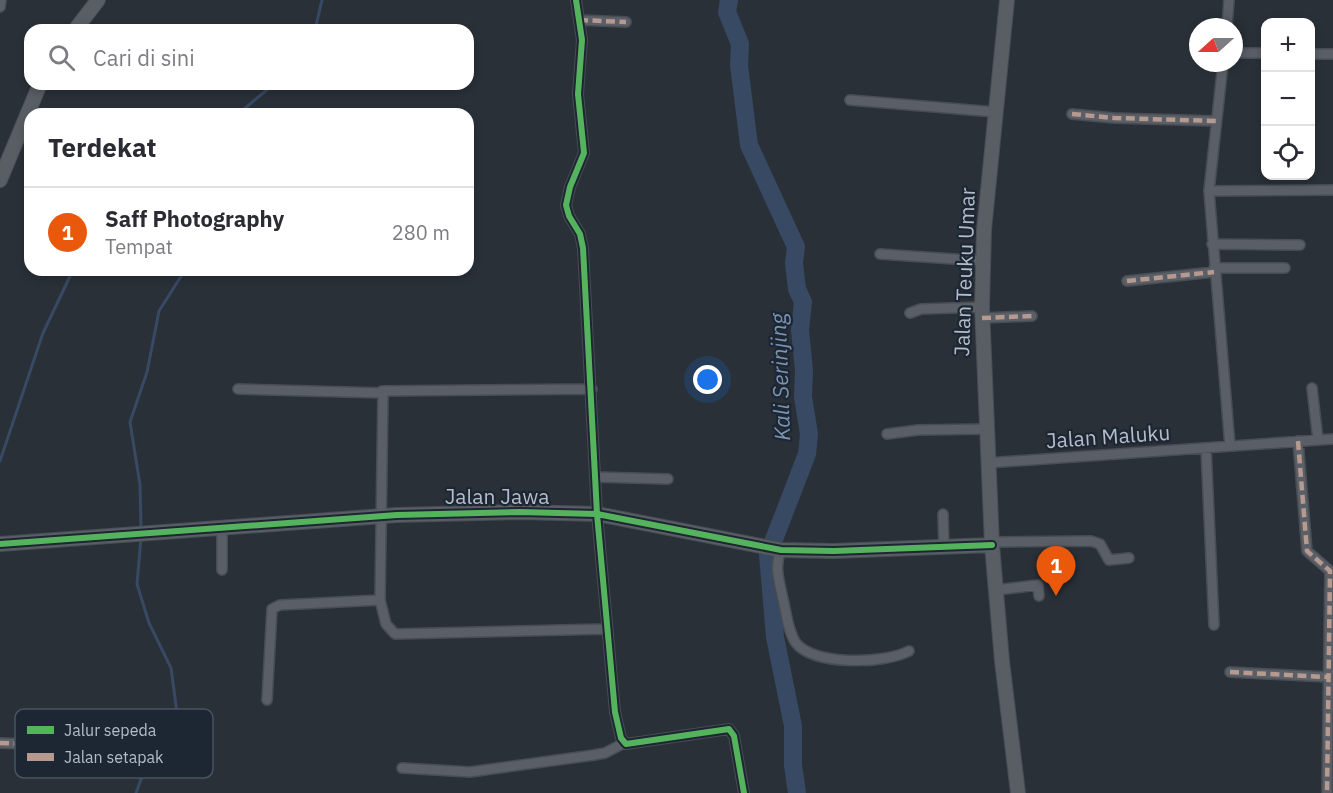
<!DOCTYPE html>
<html lang="id">
<meta charset="utf-8">
<style>
:root{--surface:#fff;--page:#f7f7f7;--text:#2b2b33;--muted:#7c7c81;--line:#e1e1e2;--accent:#ea580c}
body{margin:0;font-family:"IBM Plex Sans",sans-serif;background:var(--page);color:var(--text)}
.controls{position:absolute;right:18px;top:18px;display:grid;overflow:hidden;border-radius:12px;box-shadow:0 3px 9px #0003}
.controls button{width:54px;height:54px;display:grid;place-items:center;padding:0;border:0;border-bottom:2px solid var(--line);background:var(--surface);color:var(--text);font:30px sans-serif}
.compass{position:absolute;left:1189px;top:18px;width:54px;height:54px;border-radius:50%;background:var(--surface);box-shadow:0 3px 9px #0003;rotate:249deg}
.you{position:absolute;left:708px;top:380px;width:21px;height:21px;margin:-15px;border:4px solid #fff;border-radius:50%;background:#1a73e8;box-shadow:0 0 0 9px #1a73e833}
.badge{display:grid;place-items:center;width:39px;height:39px;border-radius:50%;background:var(--accent);color:#fff;font-size:20px;font-weight:700}
.pin{position:absolute;translate:-50% -50px;filter:drop-shadow(0 2px 3px #0008)}
.pin::after{content:'';position:absolute;top:32px;width:21px;height:18px;background:inherit;clip-path:polygon(0 0,100% 0,50% 100%)}
.list{margin:0;padding:0;list-style:none}
h2{display:flex;justify-content:space-between;align-items:center;height:78px;margin:0;padding:0 24px;font-size:26px}
h2 small{font-size:20px;font-weight:400;color:var(--muted)}
.list li{display:grid;grid-template-columns:39px 1fr auto;gap:18px;align-items:center;box-sizing:border-box;height:90px;padding:0 24px;border-top:2px solid var(--line)}
.list b{display:block;font-size:22px;white-space:nowrap}
.list p{margin:0;font-size:20px;white-space:nowrap;color:var(--muted)}
.list em{font-size:20px;font-style:normal;color:var(--muted)}
.icon{flex:none;width:33px;height:33px;fill:none;stroke:currentColor;stroke-width:2;stroke-linecap:round;stroke-linejoin:round}
.map{position:relative;flex:none;width:1333px;height:793px;overflow:hidden}
.search{position:absolute;background:var(--surface);box-shadow:0 3px 9px #0003;left:24px;top:24px;width:450px;height:66px;display:flex;align-items:center;gap:15px;box-sizing:border-box;padding:0 21px;border-radius:18px;color:var(--muted);font-size:22px}
.panel{position:absolute;background:var(--surface);box-shadow:0 3px 9px #0003;left:24px;top:108px;width:450px;height:168px;border-radius:18px}
.map>svg:first-child{display:block}
.lines{fill:none;stroke-linecap:round;stroke-linejoin:round}
.stream{stroke:#384963;stroke-width:3}
.river{stroke:#384963;stroke-width:18}
.street-casing{stroke:#484c53;stroke-width:12}
.secondary-casing{stroke:#484c53;stroke-width:16}
.street{stroke:#5a5e66;stroke-width:9}
.secondary{stroke:#595d64;stroke-width:14}
.quiet{stroke:#b69a8f;stroke-width:4.5;stroke-dasharray:9 4.5;stroke-linecap:butt}
.cycleway-casing{stroke:#1d2633;stroke-width:10}
.cycleway{stroke:#56b35d;stroke-width:6}
.labels{text-anchor:middle;stroke-width:4.5;stroke-linejoin:round;paint-order:stroke}
.street-label{font-size:21px;fill:#b4bcc9;stroke:#1d2633}
.water-label{font-size:22px;font-style:italic;fill:#7c92b1;stroke:#1d2633}
.key{fill:#1d2633;stroke:#4a5360;stroke-width:1.5}
.key-label{font-size:16px;fill:#b4bcc9}
</style>
<div class="map">
<svg width="1333" height="793" viewBox="0 0 1333 793">
<rect width="100%" height="100%" fill="#2a3038"/>
<g class="lines">
<path class="stream" d="M315 30 322 0
M238 114 274 84
M0 461 43 333 73 270
M141 528 140 485 130 422 147 372 159 311 185 270
M136 793 144 771 161 747 177 713 171 668 149 623 137 584 141 538"/>
<path class="river" d="M729 0 727 12 740 44 739 65 749 145 796 247 794 263 797 289 803 302 800 330 804 370 803 397 809 434 807 454 768 555 775 637 793 726V765L797 793"/>
<g class="street-casing">
<path id="street" d="M576 0 582 40 578 94 584 153 570 187 566 205 569 216 580 234 583 248 597 514 615 712 621 738 626 744 729 729 734 736 744 793
M0 7 1 0
M579 20 626 22
M1227 27 1229 0
M1234 53H1266
M1310 54H1333
M1223 63 1209 191 1230 446
M850 100 995 112
M1072 114 1114 118 1216 121
M1209 191 1333 190
M1212 244 1300 245
M880 254 983 261
M1214 268H1285
M1127 281 1214 272
M910 313 921 309 982 307
M982 318 1032 316
M1312 388 1318 440
M238 389 383 393 380 600 386 624 395 634 606 629
M382 391 592 389
M887 434 918 430 986 429
M1298 441 1307 551 1330 571 1327 793
M1206 448 1214 625
M987 463 1333 439
M596 477 668 479
M943 514 944 547
M222 527V570
M992 542 1091 541 1100 544 1109 560 1129 558
M781 550C774 567 779 580 783 599 786 611 788 632 796 643 814 666 884 664 909 651
M996 590 1038 585 1039 596
M1230 672 1327 677
M267 700 272 609 280 605 380 600
M0 743 26 744 34 738 106 737
M402 768 470 772 594 755 605 753 624 743"/>
</g>
<g class="secondary-casing">
<path id="secondary" d="M1007 0 984 230 982 307 992 545 1002 661 1018 793
M75 30 98 0
M0 180 40 84
M0 544 397 515 520 512 597 514 781 550 834 551 992 545"/>
</g>
<use href="#street" class="street"/>
<use href="#secondary" class="secondary"/>
<path class="quiet" d="M579 20 626 22
M1072 114 1114 118 1216 121
M1127 281 1214 272
M982 318 1032 316
M1298 441 1307 551 1330 571 1327 793
M1230 672 1327 677
M0 743 26 744 34 738 106 737"/>
<g class="cycleway-casing">
<path id="cycleway" d="M576 0 582 40 578 94 584 153 570 187 566 205 569 216 580 234 583 248 597 514 615 712 621 738 626 744 729 729 734 736 744 793
M0 544 397 515 520 512 597 514 781 550 834 551 992 545"/>
</g>
<use href="#cycleway" class="cycleway"/>
</g>
<g class="labels">
<g class="street-label">
<text transform="translate(965 272) rotate(-88)" y="7">Jalan Teuku Umar</text>
<text transform="translate(1108 437) rotate(-4)" y="7">Jalan Maluku</text>
<text x="497" y="504">Jalan Jawa</text>
</g>
<g class="water-label">
<text transform="translate(780 377) rotate(-92)" y="8">Kali Serinjing</text>
</g>
</g>
<rect x="15" y="709" width="198" height="69" rx="9" class="key"/>
<rect x="27" y="726" width="27" height="8" fill="#56b35d"/>
<rect x="27" y="753" width="27" height="8" fill="#b69a8f"/>
<g class="key-label">
<text x="64" y="736">Jalur sepeda</text>
<text x="64" y="763">Jalan setapak</text>
</g>
</svg>
<div class="controls">
<button>+</button>
<button>−</button>
<button><svg class="icon" aria-label="locate" viewBox="0 0 24 24"><circle cx="12" cy="12" r="6"/><path d="M12 2v4M12 18v4M2 12h4M18 12h4"/></svg></button>
</div>
<svg class="compass" viewBox="-18 -18 36 36"><path d="M0-13l5 13h-10z" fill="#e53935"/><path d="M0 13l5-13h-10z" fill="#7c7c81"/></svg>
<div class="you"></div>
<div class="pin badge" style="left:1056px;top:596px">1</div>
<div class="search"><svg class="icon" aria-label="search" viewBox="0 0 24 24"><circle cx="10" cy="10" r="6"/><path d="M15 15l6 6"/></svg>Cari di sini</div>
<section class="panel">
<h2>Terdekat<small></small></h2>
<ul class="list">
<li><span class="badge">1</span><div><b>Saff Photography</b><p>Tempat</p></div><em>280 m</em></li>
</ul>
</section>
</div>
